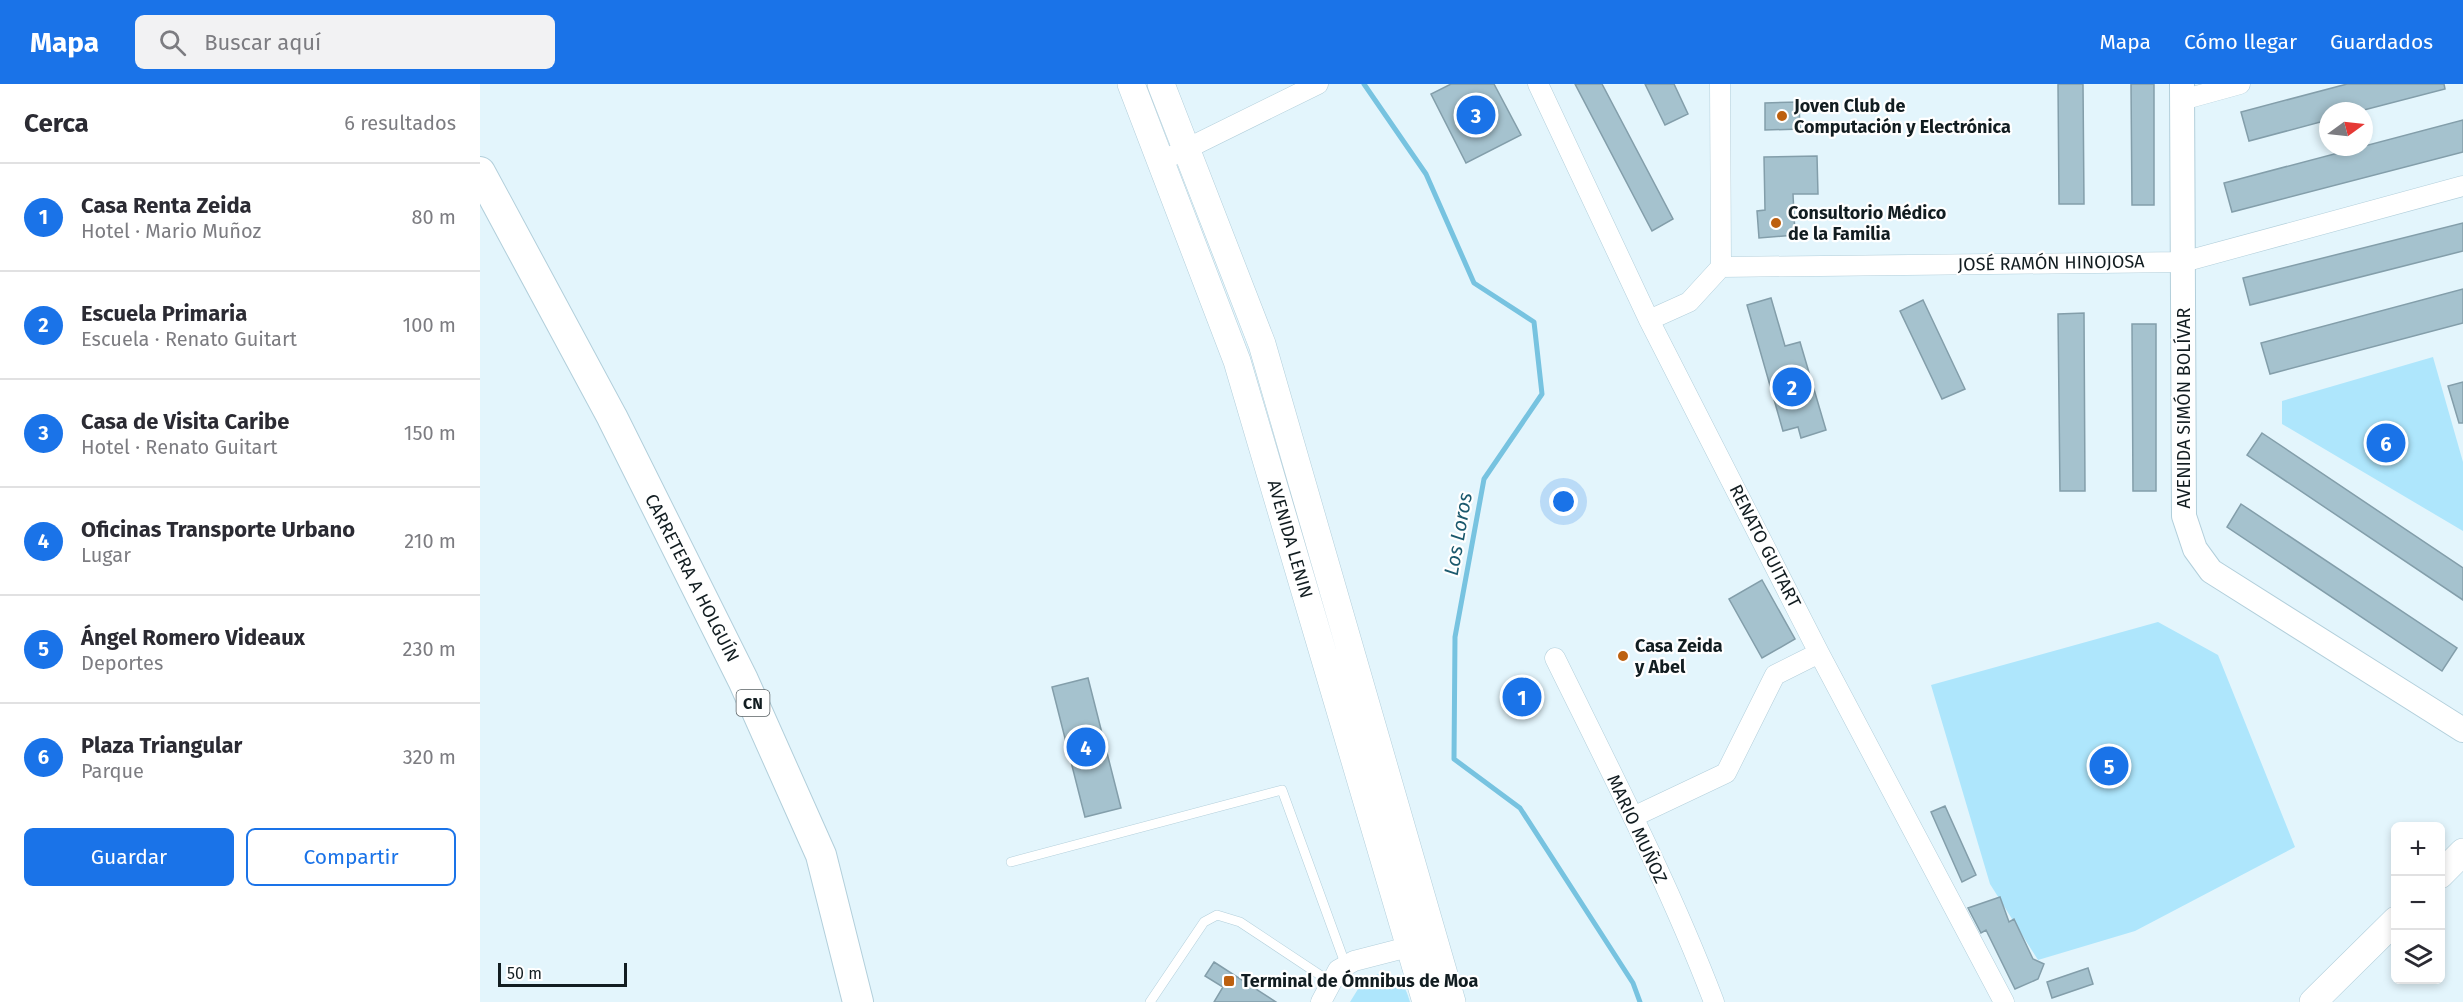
<!DOCTYPE html>
<html lang="es">
<meta charset="utf-8">
<style>
:root{--surface:#fff;--page:#f2f2f3;--text:#2b2b33;--muted:#7c7c81;--line:#e1e1e2;--accent:#1a73e8}
body{margin:0;font-family:"Fira Sans",sans-serif;background:var(--page);color:var(--text)}
.controls{position:absolute;right:18px;bottom:18px;display:grid;overflow:hidden;border-radius:9px;box-shadow:0 3px 9px #0003}
.controls button{width:54px;height:54px;display:grid;place-items:center;padding:0;border:0;border-bottom:2px solid var(--line);background:var(--surface);color:var(--text);font:30px sans-serif}
.compass{position:absolute;left:1839px;top:18px;width:54px;height:54px;border-radius:50%;background:var(--surface);box-shadow:0 3px 9px #0003;rotate:75deg}
.scale{position:absolute;left:18px;bottom:15px;width:129px;box-sizing:border-box;padding-left:6px;border:3px solid #121d21;border-top:0;font-size:16px;line-height:21px;white-space:nowrap;color:#121d21;-webkit-text-stroke:4px #fff;paint-order:stroke}
.you{position:absolute;left:1084px;top:418px;width:21px;height:21px;margin:-15px;border:4px solid #fff;border-radius:50%;background:#1a73e8;box-shadow:0 0 0 9px #1a73e833}
.badge{display:grid;place-items:center;width:39px;height:39px;border-radius:50%;background:var(--accent);color:#fff;font-size:20px;font-weight:700}
.pin{position:absolute;translate:-50% -50%;border:3px solid #fff;box-shadow:0 2px 6px #0006}
.list{margin:0;padding:0;list-style:none}
h2{display:flex;justify-content:space-between;align-items:center;height:78px;margin:0;padding:0 24px;font-size:26px}
h2 small{font-size:20px;font-weight:400;color:var(--muted)}
.list li{display:grid;grid-template-columns:39px 1fr auto;gap:18px;align-items:center;box-sizing:border-box;height:108px;padding:0 24px;border-top:2px solid var(--line)}
.list b{display:block;font-size:22px;white-space:nowrap}
.list p{margin:0;font-size:20px;white-space:nowrap;color:var(--muted)}
.list em{font-size:20px;font-style:normal;color:var(--muted)}
.actions{display:flex;gap:12px;padding:18px 24px}
.actions a{flex:1;padding:14px 0;border:2px solid var(--accent);border-radius:9px;text-align:center;font-size:21px;color:var(--accent)}
.actions .main{background:var(--accent);color:#fff}
.icon{flex:none;width:33px;height:33px;fill:none;stroke:currentColor;stroke-width:2;stroke-linecap:round;stroke-linejoin:round}
.map{position:relative;flex:none;width:1983px;height:918px;overflow:hidden}
header{display:flex;align-items:center;gap:36px;box-sizing:border-box;height:84px;padding:0 30px;background:var(--accent);color:#fff}
header strong{font-size:28px}
nav{display:flex;gap:33px;margin-inline-start:auto;font-size:21px}
.search{width:420px;height:54px;background:var(--page);display:flex;align-items:center;gap:15px;box-sizing:border-box;padding:0 21px;border-radius:9px;color:var(--muted);font-size:22px}
main{display:flex}
aside{flex:1;background:var(--surface)}
.map>svg:first-child{display:block}
.green{fill:#aee6fc}
.lines{fill:none;stroke-linecap:round;stroke-linejoin:round}
.stream{stroke:#77c3e0;stroke-width:5}
.building{fill:#a5c2ce;stroke:#839eaa;stroke-width:1.5}
.service-casing{stroke:#b2cfdb;stroke-width:10}
.minor-casing{stroke:#b2cfdb;stroke-width:21}
.tertiary-casing{stroke:#b2cfdb;stroke-width:26}
.secondary-casing{stroke:#b2cfdb;stroke-width:28}
.primary-casing{stroke:#b2cfdb;stroke-width:32}
.service{stroke:#fff;stroke-width:9}
.minor{stroke:#fff;stroke-width:20}
.tertiary{stroke:#fff;stroke-width:24}
.secondary{stroke:#fff;stroke-width:27}
.primary{stroke:#fff;stroke-width:30}
.poi-dot{fill:#bd600f;stroke:#fff;stroke-width:2}
.labels{text-anchor:middle;stroke-width:4.5;stroke-linejoin:round;paint-order:stroke}
.shield{fill:#fff;stroke:#596164;stroke-width:1.5}
.shield-label{font-size:16px;font-weight:bold;fill:#121d21}
.poi-label{font-size:18px;font-weight:bold;fill:#121d21;stroke:#fff;text-anchor:start}
.street-label{font-size:18px;fill:#121d21;stroke:#fff}
.water-label{font-size:20px;font-style:italic;fill:#1b596d;stroke:#fff}
</style>
<header>
<strong>Mapa</strong>
<div class="search"><svg class="icon" aria-label="search" viewBox="0 0 24 24"><circle cx="10" cy="10" r="6"/><path d="M15 15l6 6"/></svg>Buscar aquí</div>
<nav><a>Mapa</a><a>Cómo llegar</a><a>Guardados</a></nav>
</header>
<main>
<aside>
<h2>Cerca<small>6 resultados</small></h2>
<ul class="list">
<li><span class="badge">1</span><div><b>Casa Renta Zeida</b><p>Hotel · Mario Muñoz</p></div><em>80 m</em></li>
<li><span class="badge">2</span><div><b>Escuela Primaria</b><p>Escuela · Renato Guitart</p></div><em>100 m</em></li>
<li><span class="badge">3</span><div><b>Casa de Visita Caribe</b><p>Hotel · Renato Guitart</p></div><em>150 m</em></li>
<li><span class="badge">4</span><div><b>Oficinas Transporte Urbano</b><p>Lugar</p></div><em>210 m</em></li>
<li><span class="badge">5</span><div><b>Ángel Romero Videaux</b><p>Deportes</p></div><em>230 m</em></li>
<li><span class="badge">6</span><div><b>Plaza Triangular</b><p>Parque</p></div><em>320 m</em></li>
</ul>
<div class="actions"><a class="main">Guardar</a><a>Compartir</a></div>
</aside>
<div class="map">
<svg width="1983" height="918" viewBox="0 0 1983 918">
<rect width="100%" height="100%" fill="#e3f5fc"/>
<path class="green" d="M1953 273 1983 378V447L1802 340V317Z
M1678 538 1738 571 1815 763 1655 847 1558 876 1510 800 1451 601Z
M898 890C918 892 925 899 930 918H870L883 897Z"/>
<g class="lines">
<path class="stream" d="M884 0 946 90 994 199 1054 238 1062 310 1004 395 975 553 974 675 1040 724 1153 899 1160 918"/>
</g>
<path class="building" d="M971 0H1014L1041 51 986 79 951 10Z
M1095 0H1122L1193 135 1172 147Z
M1165 0H1194L1208 30 1185 41Z
M1578 0H1603L1604 120H1579Z
M1651 0H1674V121H1652Z
M1867 0H1964L1965 5 1880 27H1848V36L1769 57 1761 28Z
M1319 18 1320 45 1285 46V19Z
M1983 36V68L1752 128 1744 99Z
M1337 72 1338 110H1313L1315 151 1279 154 1277 127 1285 126 1284 73Z
M1983 139V167L1770 221 1763 194Z
M1983 205V239L1790 290 1781 259Z
M1291 214 1305 262 1320 258 1346 346 1321 354 1318 343 1303 347 1267 221Z
M1443 216 1485 305 1462 315 1420 227Z
M1604 229 1605 407H1580L1578 230Z
M1652 240H1676V407H1653Z
M1983 298V339H1979L1968 302Z
M1782 349 1983 484V516L1767 371Z
M1761 420 1977 564 1962 587 1747 443Z
M1282 496 1315 555 1282 574 1249 515Z
M608 594 641 724 605 733 572 603Z
M1465 722 1496 791 1482 798 1451 728Z
M1520 813 1529 838 1534 835 1553 875 1564 880 1558 895 1535 905 1506 846 1501 849 1488 824Z
M734 878 796 918H734L743 903 725 892Z
M1608 884 1613 900 1572 914 1567 898Z"/>
<g class="lines">
<g class="service-casing">
<path id="service" d="M531 778 802 706 866 882
M670 918 724 838 737 831 760 838 852 899"/>
</g>
<g class="minor-casing">
<path id="minor" d="M1058 0 1169 236 1339 569 1524 918
M1240 0 1241 183
M1702 16 1760 0
M694 71 838 0
M1169 236 1209 218 1241 183 1703 178 1983 102
M1075 574C1131 688 1189 800 1234 918
M1153 733 1246 689 1295 591 1339 569
M841 918 858 886 874 877 940 860"/>
</g>
<g class="tertiary-casing">
<path id="tertiary" d="M1702 0 1704 432 1715 465 1731 487 1983 646"/>
</g>
<g class="secondary-casing">
<path id="secondary" d="M651 0 757 277 946 918
M681 0 782 260 972 918
M1960 791 1983 768
M1833 918 1916 836"/>
</g>
<g class="primary-casing">
<path id="primary" d="M0 88 132 333 263 596 341 771 378 918"/>
</g>
<use href="#service" class="service"/>
<use href="#minor" class="minor"/>
<use href="#tertiary" class="tertiary"/>
<use href="#secondary" class="secondary"/>
<use href="#primary" class="primary"/>
</g>
<g class="poi-dot">
<circle cx="1302" cy="32" r="6"/>
<circle cx="1296" cy="139" r="6"/>
<circle cx="1143" cy="572" r="6"/>
<rect x="743" y="891" width="12" height="12" rx="3"/>
</g>
<g class="labels">
<rect class="shield" x="256.5" y="606" width="33" height="26" rx="4.5"/>
<g class="shield-label">
<text x="273" y="625">CN</text>
</g>
<g class="poi-label">
<text x="1314" y="28">Joven Club de<tspan x="1314" dy="21">Computación y Electrónica</tspan></text>
<text x="1308" y="135">Consultorio Médico<tspan x="1308" dy="21">de la Familia</tspan></text>
<text x="1155" y="568">Casa Zeida<tspan x="1155" dy="21">y Abel</tspan></text>
<text x="761" y="903">Terminal de Ómnibus de Moa</text>
</g>
<g class="street-label">
<text transform="translate(1571 179) rotate(-1)" y="6">JOSÉ RAMÓN HINOJOSA</text>
<text transform="translate(1704 324) rotate(-90)" y="6">AVENIDA SIMÓN BOLÍVAR</text>
<text transform="translate(810 455) rotate(74)" y="6">AVENIDA LENIN</text>
<text transform="translate(1285 462) rotate(63)" y="6">RENATO GUITART</text>
<text transform="translate(212 494) rotate(63)" y="6">CARRETERA A HOLGUÍN</text>
<text transform="translate(1157 745) rotate(65)" y="6">MARIO MUÑOZ</text>
</g>
<g class="water-label">
<text transform="translate(978 450) rotate(-80)" y="7">Los Loros</text>
</g>
</g>
</svg>
<div class="controls">
<button>+</button>
<button>−</button>
<button><svg class="icon" aria-label="layers" viewBox="0 0 24 24"><path d="M12 4l9 5-9 5-9-5zM3 14l9 5 9-5"/></svg></button>
</div>
<svg class="compass" viewBox="-18 -18 36 36"><path d="M0-13l5 13h-10z" fill="#e53935"/><path d="M0 13l5-13h-10z" fill="#7c7c81"/></svg>
<div class="scale">50 m</div>
<div class="you"></div>
<div class="pin badge" style="left:1042px;top:613px">1</div>
<div class="pin badge" style="left:1312px;top:303px">2</div>
<div class="pin badge" style="left:996px;top:31px">3</div>
<div class="pin badge" style="left:606px;top:663px">4</div>
<div class="pin badge" style="left:1629px;top:682px">5</div>
<div class="pin badge" style="left:1906px;top:359px">6</div>
</div>
</main>
